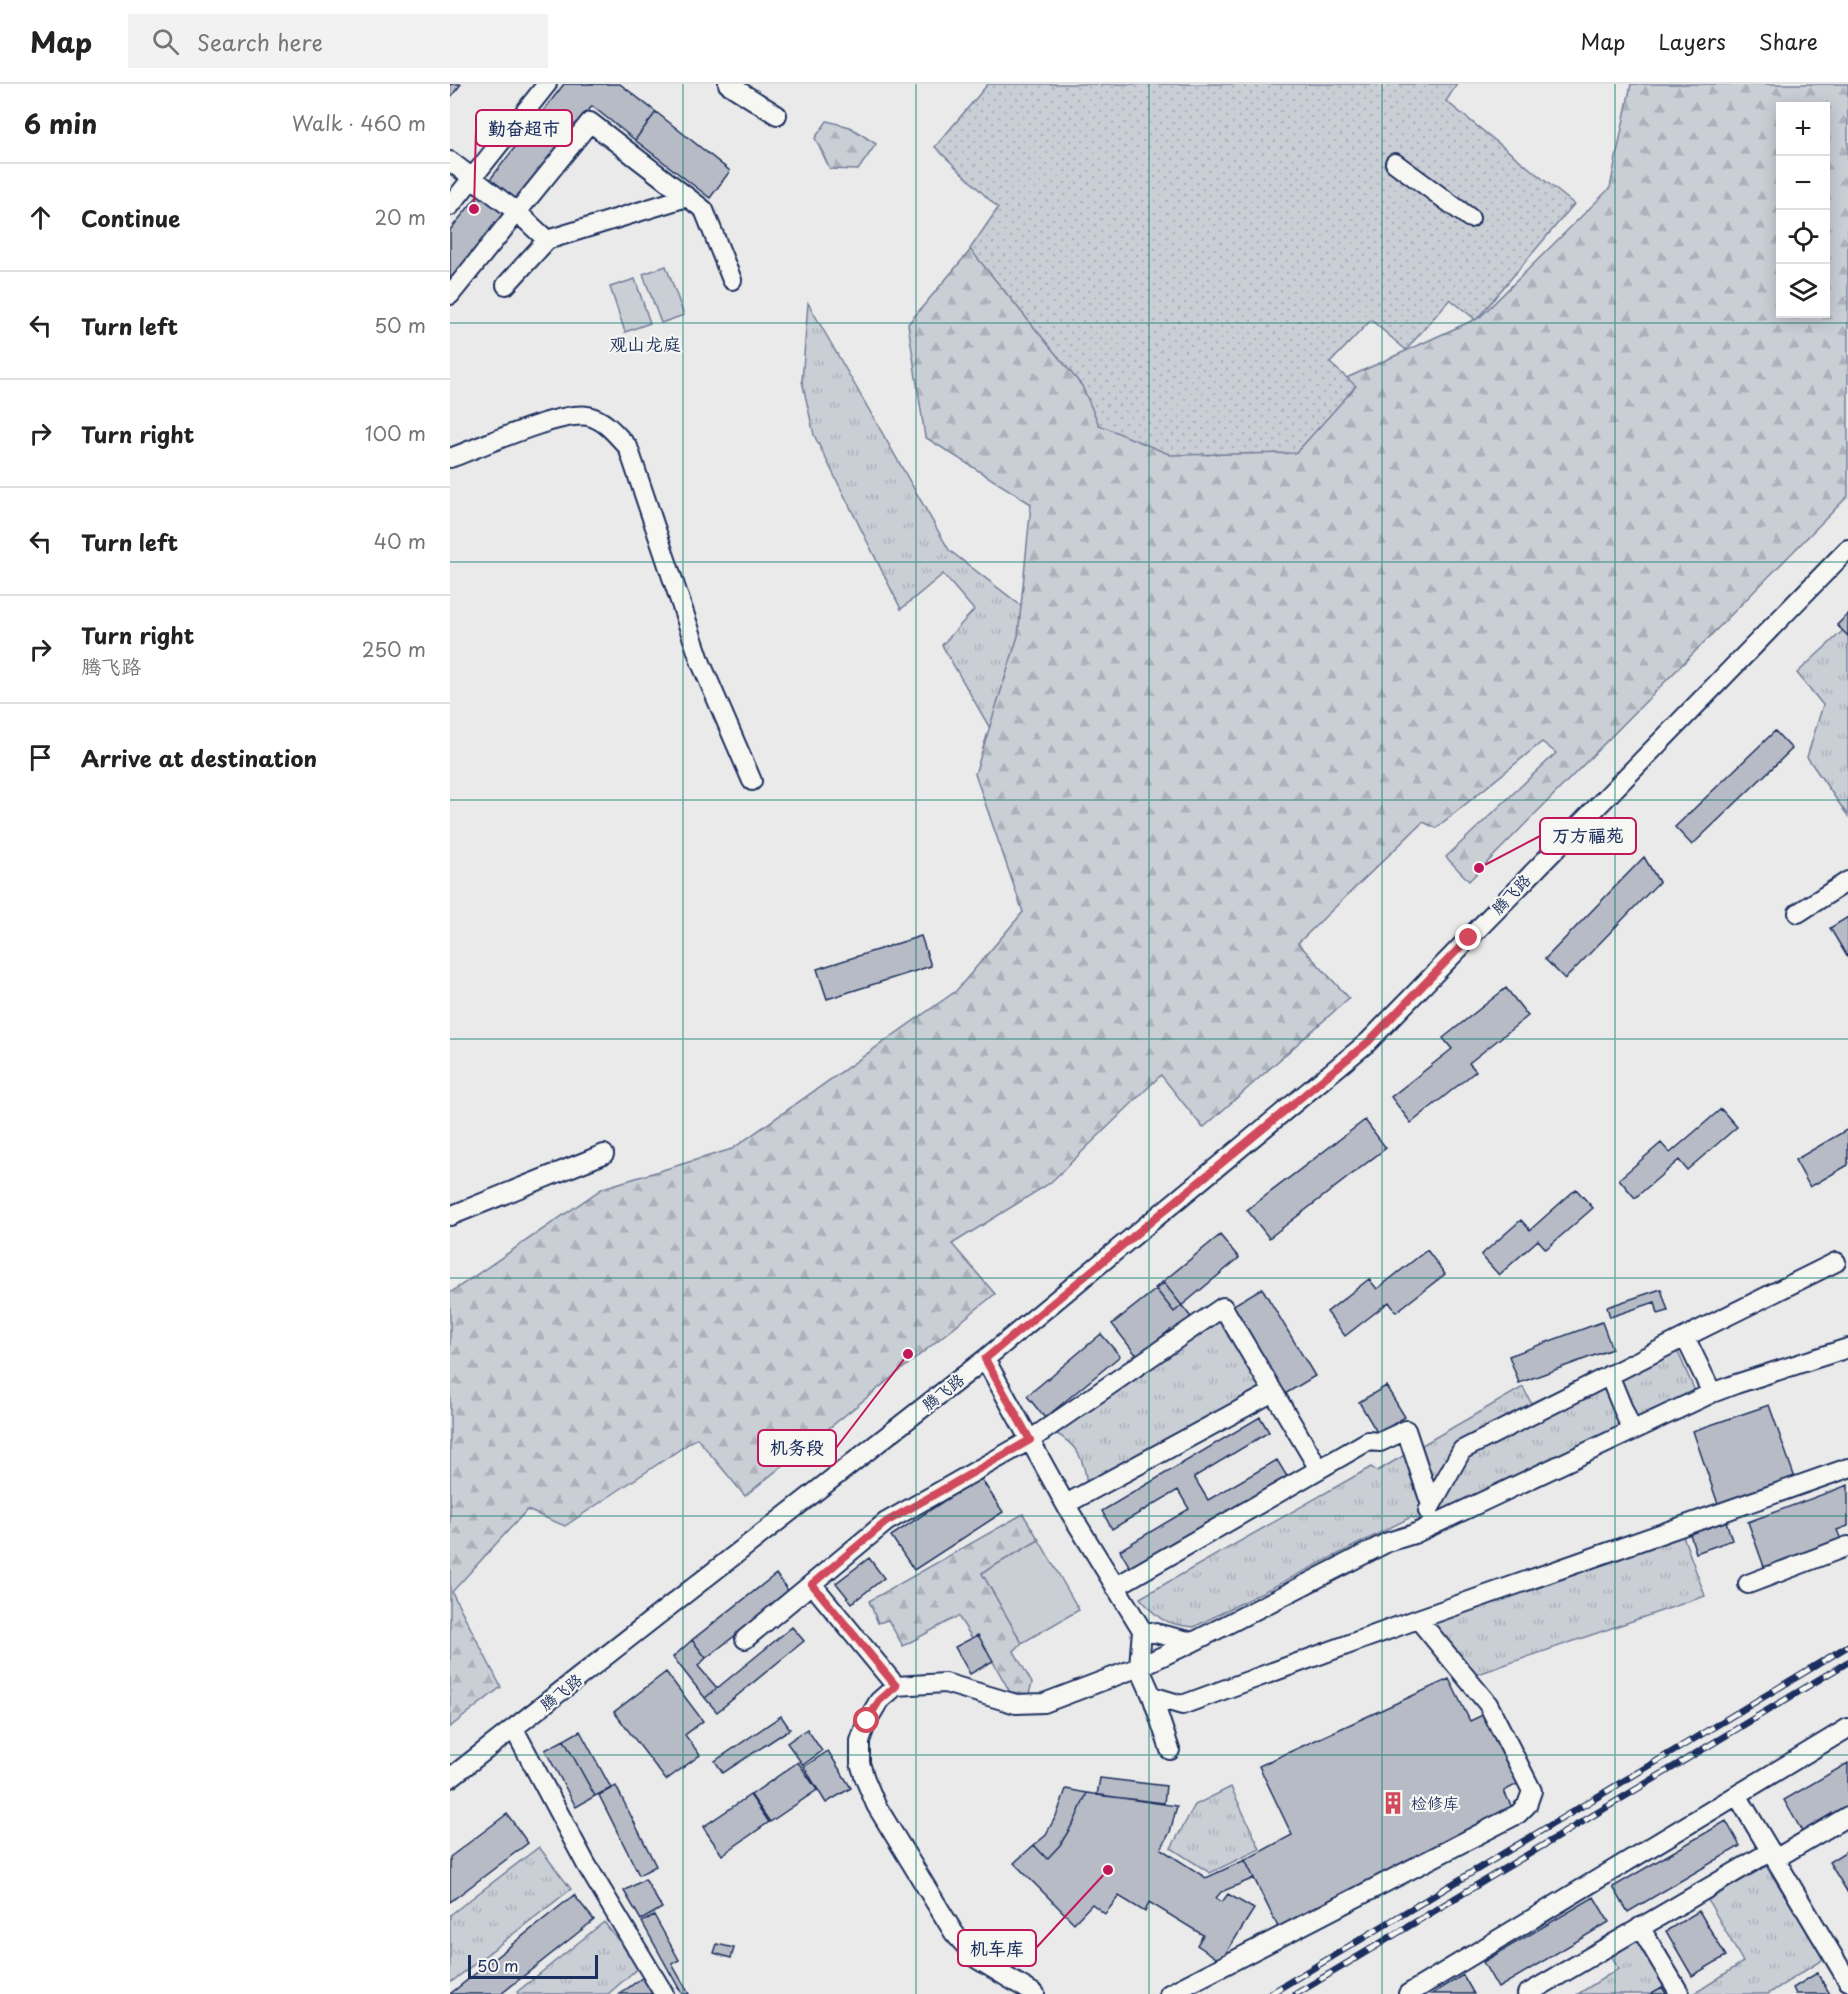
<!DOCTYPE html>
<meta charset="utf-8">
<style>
:root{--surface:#fff;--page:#f2f2f2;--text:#222;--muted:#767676;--line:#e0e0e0}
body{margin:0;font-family:"Playpen Sans","LXGW WenKai TC",sans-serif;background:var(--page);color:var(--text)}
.controls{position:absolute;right:18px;top:18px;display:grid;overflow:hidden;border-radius:0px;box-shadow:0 3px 15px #0003}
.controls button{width:54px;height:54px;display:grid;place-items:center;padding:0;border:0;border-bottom:2px solid var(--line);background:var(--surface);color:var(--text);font:30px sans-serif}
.scale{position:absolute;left:18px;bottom:15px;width:130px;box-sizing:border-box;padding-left:6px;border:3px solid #1b2f5e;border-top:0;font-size:16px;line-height:21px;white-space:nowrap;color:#1b2f5e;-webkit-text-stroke:4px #f6f6f2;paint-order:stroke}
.stop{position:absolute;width:18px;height:18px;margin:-14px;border:4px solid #d1495b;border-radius:50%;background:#fff}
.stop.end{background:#d1495b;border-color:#fff;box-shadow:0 2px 6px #0008}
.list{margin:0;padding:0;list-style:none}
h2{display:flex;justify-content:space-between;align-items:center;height:78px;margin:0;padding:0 24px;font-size:26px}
h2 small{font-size:20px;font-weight:400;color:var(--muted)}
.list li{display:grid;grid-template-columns:39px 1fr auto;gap:18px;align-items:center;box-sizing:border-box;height:108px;padding:0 24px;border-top:2px solid var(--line)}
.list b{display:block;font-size:22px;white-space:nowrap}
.list p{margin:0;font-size:20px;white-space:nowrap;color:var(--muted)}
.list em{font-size:20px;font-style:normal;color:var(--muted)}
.icon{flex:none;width:33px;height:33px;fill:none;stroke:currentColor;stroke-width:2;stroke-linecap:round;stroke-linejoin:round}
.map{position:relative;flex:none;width:1398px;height:1910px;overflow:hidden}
header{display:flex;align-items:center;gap:36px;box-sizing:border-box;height:84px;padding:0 30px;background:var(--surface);border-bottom:2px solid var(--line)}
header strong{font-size:28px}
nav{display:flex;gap:33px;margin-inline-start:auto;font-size:21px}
.search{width:420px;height:54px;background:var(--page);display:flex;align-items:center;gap:15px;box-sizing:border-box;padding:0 21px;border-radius:0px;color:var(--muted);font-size:22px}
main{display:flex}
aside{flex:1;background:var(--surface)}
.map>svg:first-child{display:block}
.grass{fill:url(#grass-tufts);stroke:#727e9a;stroke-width:1.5}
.forest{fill:url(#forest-firs);stroke:#727e9a;stroke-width:1.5;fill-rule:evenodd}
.garden{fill:url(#garden-dots);stroke:#727e9a;stroke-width:1.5}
.pitch{fill:#caced5;stroke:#727e9a;stroke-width:1.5}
.building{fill:#b6bbc6;stroke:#1b2f5e;stroke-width:1.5}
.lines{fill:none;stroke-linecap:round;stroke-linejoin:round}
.minor-casing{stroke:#1b2f5e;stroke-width:22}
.minor{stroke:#f6f6f2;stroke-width:18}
.rail-casing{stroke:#1b2f5e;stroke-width:7}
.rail{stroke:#f6f6f2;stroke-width:4.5;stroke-dasharray:14;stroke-linecap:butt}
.route{stroke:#d1495b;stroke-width:8}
.grid{fill:none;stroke:#0f766e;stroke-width:1.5;stroke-opacity:0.55}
.labels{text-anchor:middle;stroke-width:4.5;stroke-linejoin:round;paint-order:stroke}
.street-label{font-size:16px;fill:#1b2f5e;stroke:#f6f6f2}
.poi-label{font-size:16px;fill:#1b2f5e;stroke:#f6f6f2;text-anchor:start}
.neighbourhood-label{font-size:18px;fill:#1b2f5e;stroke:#f6f6f2}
.leader{fill:none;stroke:#c2185b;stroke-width:2}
.callout-dot{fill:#c2185b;stroke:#f6f6f2;stroke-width:2}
.callout{fill:#f6f6f2;stroke:#c2185b;stroke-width:2}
.callout-label{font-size:18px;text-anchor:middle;font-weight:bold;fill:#1b2f5e}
</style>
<header>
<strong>Map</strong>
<div class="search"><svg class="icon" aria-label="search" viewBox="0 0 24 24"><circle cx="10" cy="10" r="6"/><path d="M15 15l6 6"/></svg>Search here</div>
<nav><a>Map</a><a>Layers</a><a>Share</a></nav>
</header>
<main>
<aside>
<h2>6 min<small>Walk · 460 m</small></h2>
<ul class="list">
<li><svg class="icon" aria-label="ahead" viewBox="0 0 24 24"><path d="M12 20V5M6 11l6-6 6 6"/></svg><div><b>Continue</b></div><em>20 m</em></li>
<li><svg class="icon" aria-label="left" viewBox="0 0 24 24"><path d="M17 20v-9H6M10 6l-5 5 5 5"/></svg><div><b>Turn left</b></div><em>50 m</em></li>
<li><svg class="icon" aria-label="right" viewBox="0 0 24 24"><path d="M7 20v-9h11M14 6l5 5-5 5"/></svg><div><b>Turn right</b></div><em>100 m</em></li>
<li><svg class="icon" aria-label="left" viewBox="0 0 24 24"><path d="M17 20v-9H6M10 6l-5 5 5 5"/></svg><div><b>Turn left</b></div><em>40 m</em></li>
<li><svg class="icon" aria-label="right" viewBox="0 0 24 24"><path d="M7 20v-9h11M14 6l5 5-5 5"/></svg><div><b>Turn right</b><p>腾飞路</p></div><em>250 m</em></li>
<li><svg class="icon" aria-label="arrive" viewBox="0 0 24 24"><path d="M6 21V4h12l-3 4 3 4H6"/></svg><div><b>Arrive at destination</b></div></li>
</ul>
</aside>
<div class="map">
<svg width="1398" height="1910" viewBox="0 0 1398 1910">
<defs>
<pattern id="grass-tufts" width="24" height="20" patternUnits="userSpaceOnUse" patternTransform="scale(1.5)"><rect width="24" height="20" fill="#caced5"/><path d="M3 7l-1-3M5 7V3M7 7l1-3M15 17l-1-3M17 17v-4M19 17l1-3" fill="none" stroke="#adb1b9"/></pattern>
<pattern id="forest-firs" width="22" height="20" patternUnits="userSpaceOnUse" patternTransform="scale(1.5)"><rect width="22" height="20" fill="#caced5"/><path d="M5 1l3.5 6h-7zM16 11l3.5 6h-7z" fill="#adb1b9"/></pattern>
<pattern id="garden-dots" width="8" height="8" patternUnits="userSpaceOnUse" patternTransform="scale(1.5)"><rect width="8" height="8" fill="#caced5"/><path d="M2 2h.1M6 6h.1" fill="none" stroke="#adb1b9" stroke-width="1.8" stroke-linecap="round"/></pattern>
</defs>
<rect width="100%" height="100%" fill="#e9eae9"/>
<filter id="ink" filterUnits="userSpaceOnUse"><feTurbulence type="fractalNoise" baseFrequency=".0167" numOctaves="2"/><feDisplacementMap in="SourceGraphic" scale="12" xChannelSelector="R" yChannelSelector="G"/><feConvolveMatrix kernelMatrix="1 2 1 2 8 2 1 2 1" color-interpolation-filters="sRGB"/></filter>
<g filter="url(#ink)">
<path class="grass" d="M358 219 499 466 587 534 552 665 492 561 524 526 493 490 451 525 364 351 352 297Z
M1398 542V732L1357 673 1373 621 1347 589Z
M772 1235 815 1306 637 1403C635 1375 627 1360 602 1347Z
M1221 1252 1247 1312 980 1438 961 1433 744 1543C714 1540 709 1536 690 1514L921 1383 927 1387 1073 1303 1081 1319Z
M1232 1449 1255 1512 1025 1591 980 1536Z
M781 1703 810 1765 760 1789 721 1764 745 1721Z
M89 1763 121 1805 0 1899V1831Z
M1316 1782 1375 1874 1318 1910H1244L1293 1878 1258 1816Z
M154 1838 189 1883 158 1910H68L67 1908Z
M1188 1855 1220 1910H1216L1212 1903 1200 1910H1128L1168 1885 1162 1873Z"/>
<path class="forest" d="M1181 0H1398V412L1019 797 996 773 1106 669 1092 658 986 744 973 738 848 859 899 914 753 1044 711 991 600 1099 502 1160 545 1210 295 1412 247 1354 115 1442 77 1426 2 1508 51 1603 0 1643V1209L153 1104 282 1065 506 907 573 828 525 690 568 552 581 420 475 353 458 240 528 157 643 269 648 338 758 371 868 307 1030 233 1160 104ZM1330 22H1376V230H1330Z
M377 37 400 43 426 60 408 86 380 85 365 54Z
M573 1430 589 1456 532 1489 572 1559 564 1567 582 1599 579 1610 560 1608 528 1551 522 1554 508 1532 453 1562 438 1536 428 1539 419 1517Z"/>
<path class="garden" d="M538 0H1007L996 17 1124 120 1026 236 1000 215 956 266 921 236 880 279 906 302 846 369 721 371 649 341 632 302 520 165 548 124 485 63Z"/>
<path class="pitch" d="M216 182 234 231 211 239 193 190Z
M185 195 200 239 175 248 160 203Z
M589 1456 629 1526 572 1559 532 1489Z"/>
<path class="building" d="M0 0H11L0 14Z
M114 0H170L206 28 185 56 142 22 67 120 38 98Z
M206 28 280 87 260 114 185 56Z
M29 110 54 131 0 198V146Z
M1398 530V552L1387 541Z
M1325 647 1342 665 1242 761 1225 743Z
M1194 773 1209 798 1115 895 1095 875Z
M1398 833V874L1380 844Z
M471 852 481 882 377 915 367 885Z
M1056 904 1078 932 1019 979 1026 987 961 1039 941 1013 1002 965 993 954Z
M1271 1025 1287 1043 1237 1086 1229 1076 1185 1114 1169 1095 1211 1059 1220 1069Z
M915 1036 936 1064 819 1154 797 1126Z
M1398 1045V1081L1360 1103 1345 1076Z
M1126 1105 1143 1124 1096 1165 1088 1156 1049 1191 1031 1171 1071 1136 1080 1146Z
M770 1151 789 1174 724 1228 705 1204Z
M977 1166 995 1190 946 1228 939 1218 895 1252 877 1228 919 1195 927 1205Z
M714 1199 744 1237 725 1252 720 1246 687 1272 662 1240Z
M812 1204 865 1292 835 1310 782 1222Z
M1211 1205 1218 1227 1208 1230 1205 1218 1160 1233 1157 1223Z
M1152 1238 1162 1265 1069 1299 1059 1272Z
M651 1250 670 1272 595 1334 577 1312Z
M936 1302 955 1333 928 1350 909 1318Z
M1319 1321 1346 1397 1269 1423 1243 1347Z
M810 1333 819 1348 744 1393 758 1416 827 1376 838 1394 682 1487 670 1466 739 1425 728 1406 662 1445 652 1427Z
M530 1393 553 1428 464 1486 441 1452Z
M1398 1401V1442L1387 1446 1394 1463 1317 1491 1298 1438Z
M1276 1437 1282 1456 1246 1469 1240 1450Z
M419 1474 434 1494 402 1519 386 1499Z
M326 1490 340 1509 256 1574 242 1556Z
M342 1543 354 1557 267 1628 255 1614Z
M528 1551 543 1577 520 1590 505 1563Z
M242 1556 256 1574 248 1582 267 1604 255 1614 223 1573Z
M216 1588 253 1637 235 1651 250 1671 216 1696 164 1628Z
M999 1595 1020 1637 1037 1629 1071 1698 1054 1707 1065 1730 830 1847 795 1776 842 1751 809 1682Z
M331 1632 340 1645 273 1689 265 1677Z
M357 1645 372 1667 353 1681 337 1659Z
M130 1647 161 1704 145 1712 114 1656Z
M114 1656 145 1712 126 1723 95 1666Z
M378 1667 401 1704 376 1719 354 1683Z
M348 1678 367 1706 320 1738 301 1711Z
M1398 1679V1723L1353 1749 1334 1716Z
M650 1694 716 1702 714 1719 647 1711Z
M166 1702 206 1782 189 1791 149 1711Z
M616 1705 637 1709 625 1736 610 1761 597 1775 584 1761 595 1752 607 1730Z
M637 1709 727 1722 720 1748 711 1765 756 1794 795 1776 804 1794 771 1808 766 1814 772 1818 778 1810 804 1825 771 1877 747 1861 753 1851 699 1818 695 1828 669 1812 655 1830 642 1820 624 1839 564 1779 584 1761 597 1775 610 1761 625 1736Z
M300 1711 319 1738 272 1771 253 1743Z
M57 1730 78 1759 0 1818V1773Z
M1276 1737 1290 1762 1178 1828 1163 1803Z
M1398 1766V1809L1379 1778Z
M195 1795 212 1824 191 1836 174 1807Z
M124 1811 144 1836 51 1910H0Z
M1144 1813 1159 1838 1048 1904 1033 1878Z
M1249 1827 1276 1872 1242 1892 1216 1847Z
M204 1831 229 1876 222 1880 239 1910H232L192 1838Z
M267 1860 284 1864 281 1874 264 1869Z
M1367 1889 1380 1910H1346L1343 1904Z
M1013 1891 1024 1910H982Z
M193 1893 207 1910H170Z
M1212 1903 1216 1910H1200Z"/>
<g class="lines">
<g class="minor-casing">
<path id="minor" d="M278 0 327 31
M0 77 67 128 97 156 56 201
M945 79 1020 134
M0 122 97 0
M97 156 237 113
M0 211 140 38 254 126 282 196
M0 374C31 363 109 327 138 332 156 336 166 351 178 363L251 579 302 697
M1348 829 1398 797
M0 1132 154 1070
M1235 1253 1386 1178
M535 1275 618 1425 692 1546
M1159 1291 1182 1347
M616 1420 823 1308
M978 1427 1012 1366 1235 1253 1262 1309
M362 1500 446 1602 495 1599 566 1620 594 1619 689 1583 743 1558 938 1458 964 1450 1262 1309 1286 1300 1398 1264
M1298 1500 1398 1462
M665 1503 918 1357 930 1358 956 1346 981 1421
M295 1555 436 1438 580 1356 773 1223 869 1385
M446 1602 429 1617 417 1637 410 1657V1679L415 1695 426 1721 504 1849 527 1875 585 1910
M702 1612 732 1621 968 1535 1398 1384
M64 1645 136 1780 214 1910
M720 1666 702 1612 689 1583 692 1546 743 1558
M0 1694 535 1275 918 958 1398 465
M1287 1711 1398 1644
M1325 1775 1398 1732
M1190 1843 1230 1910
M719 1910 1068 1730 1077 1721 1082 1707 1038 1620 968 1535
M958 1910 1287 1711 1398 1897
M1077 1910 1321 1767"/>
</g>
<use href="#minor" class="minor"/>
<g class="rail-casing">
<path id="rail" d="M820 1910 1398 1562
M846 1910 1398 1578"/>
</g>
<use href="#rail" class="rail"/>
</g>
</g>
<g class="lines" filter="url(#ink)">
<path class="route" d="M417 1637 429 1617 446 1602 362 1500 436 1438 580 1356 535 1275 918 958 1019 854"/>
</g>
<path class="grid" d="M233 0V1910M466 0V1910M699 0V1910M932 0V1910M1165 0V1910M0 239H1398M0 478H1398M0 716H1398M0 955H1398M0 1194H1398M0 1432H1398M0 1671H1398"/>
<defs>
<g id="building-bare" transform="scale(1.8)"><path d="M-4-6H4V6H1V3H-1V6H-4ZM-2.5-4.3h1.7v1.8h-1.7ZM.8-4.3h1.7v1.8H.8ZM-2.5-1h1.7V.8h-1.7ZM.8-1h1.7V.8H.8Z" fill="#d1495b" stroke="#f6f6f2" stroke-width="2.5" paint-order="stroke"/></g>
</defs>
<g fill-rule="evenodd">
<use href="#building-bare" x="943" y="1719"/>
</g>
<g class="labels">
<g class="street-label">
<text transform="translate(1061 810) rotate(-46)" y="6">腾飞路</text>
<text transform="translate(493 1308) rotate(-38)" y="6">腾飞路</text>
<text transform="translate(111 1608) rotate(-38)" y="6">腾飞路</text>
</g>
<g class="poi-label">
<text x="961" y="1725">检修库</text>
</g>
<g class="neighbourhood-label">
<text x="195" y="267">观山龙庭</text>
</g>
</g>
<path class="leader" d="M24 125L26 44M1029 784L1090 752M458 1270L386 1364M658 1786L586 1864"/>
<g class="callout-dot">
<circle cx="24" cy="125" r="6"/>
<circle cx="1029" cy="784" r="6"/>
<circle cx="458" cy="1270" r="6"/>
<circle cx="658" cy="1786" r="6"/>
</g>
<g class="callout">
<rect x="26" y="26" width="96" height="36" rx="6"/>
<rect x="1090" y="734" width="96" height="36" rx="6"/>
<rect x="308" y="1346" width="78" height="36" rx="6"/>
<rect x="508" y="1846" width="78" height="36" rx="6"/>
</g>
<g class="callout-label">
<text x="74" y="51">勤奋超市</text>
<text x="1138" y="758">万方福苑</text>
<text x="347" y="1370">机务段</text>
<text x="547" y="1871">机车库</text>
</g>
</svg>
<div class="controls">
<button>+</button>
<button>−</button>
<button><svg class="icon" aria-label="locate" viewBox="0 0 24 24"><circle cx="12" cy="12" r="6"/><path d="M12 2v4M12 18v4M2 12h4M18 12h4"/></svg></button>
<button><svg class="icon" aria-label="layers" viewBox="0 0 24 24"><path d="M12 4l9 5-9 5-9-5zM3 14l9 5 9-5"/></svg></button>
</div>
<div class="scale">50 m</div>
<div class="stop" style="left:417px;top:1637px"></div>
<div class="stop end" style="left:1019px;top:854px"></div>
</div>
</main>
